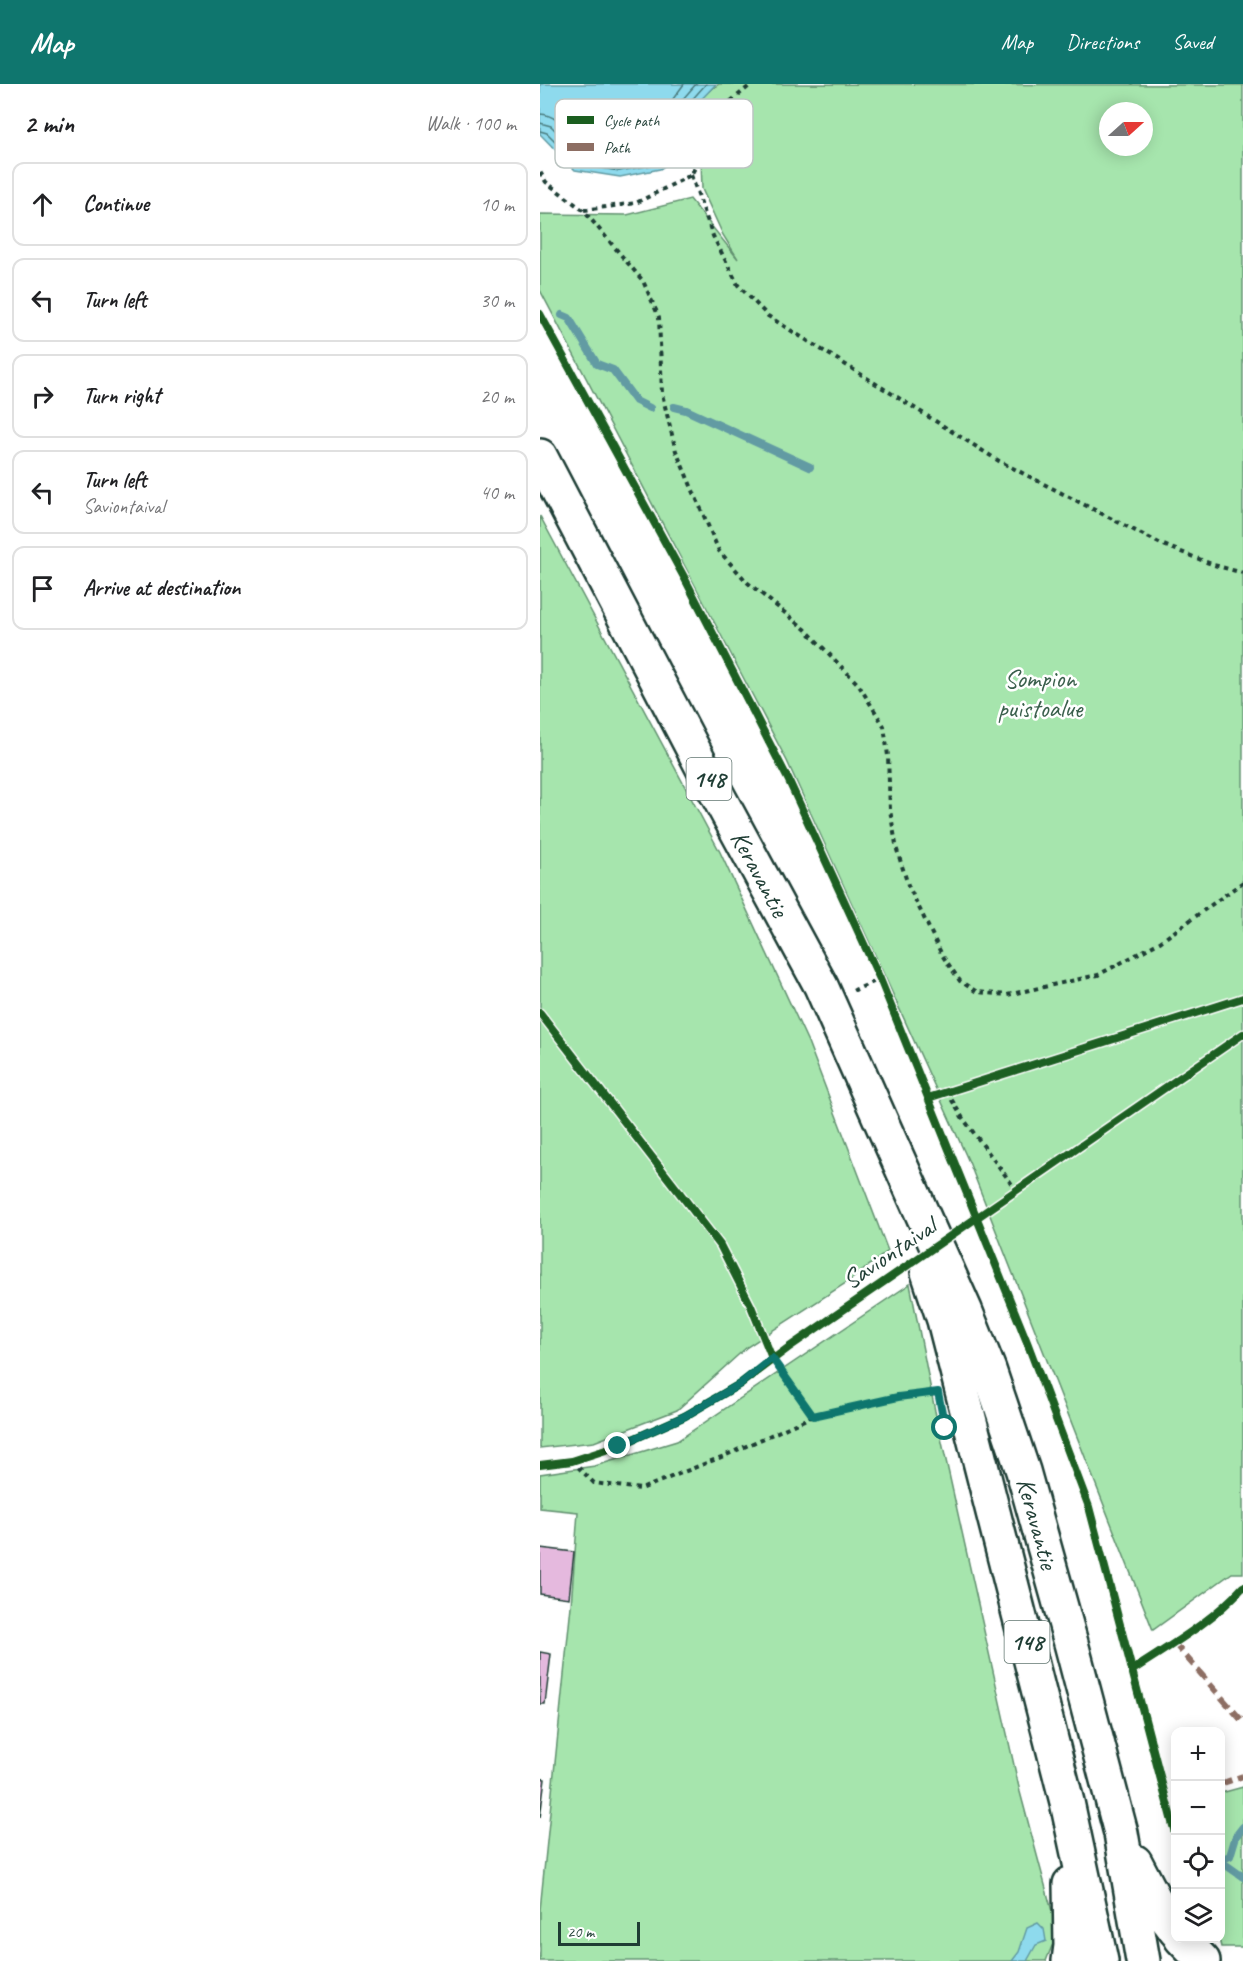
<!DOCTYPE html>
<meta charset="utf-8">
<style>
:root{--surface:#fff;--page:#f6f6f6;--text:#202124;--muted:#757577;--line:#e0e0e0;--accent:#0f766e}
body{margin:0;font-family:Caveat,sans-serif;background:var(--page);color:var(--text)}
.controls{position:absolute;right:18px;bottom:18px;display:grid;overflow:hidden;border-radius:12px;box-shadow:0 3px 15px #0003}
.controls button{width:54px;height:54px;display:grid;place-items:center;padding:0;border:0;border-bottom:2px solid var(--line);background:var(--surface);color:var(--text);font:30px sans-serif}
.compass{position:absolute;left:559px;top:18px;width:54px;height:54px;border-radius:50%;background:var(--surface);box-shadow:0 3px 15px #0003;rotate:69deg}
.scale{position:absolute;left:18px;bottom:15px;width:82px;box-sizing:border-box;padding-left:6px;border:3px solid #1f3d34;border-top:0;font-size:16px;line-height:21px;white-space:nowrap;color:#1f3d34;-webkit-text-stroke:4px #fff;paint-order:stroke}
.stop{position:absolute;width:18px;height:18px;margin:-14px;border:4px solid #0f766e;border-radius:50%;background:#fff}
.stop.end{background:#0f766e;border-color:#fff;box-shadow:0 2px 6px #0008}
.list{margin:0;padding:0;list-style:none}
h2{display:flex;justify-content:space-between;align-items:center;height:78px;margin:0;padding:0 24px;font-size:26px}
h2 small{font-size:20px;font-weight:400;color:var(--muted)}
.list li{display:grid;grid-template-columns:39px 1fr auto;gap:18px;align-items:center;box-sizing:border-box;height:84px;margin:0 12px 12px;padding:0 12px;border:2px solid var(--line);border-radius:12px}
.list b{display:block;font-size:22px;white-space:nowrap}
.list p{margin:0;font-size:20px;white-space:nowrap;color:var(--muted)}
.list em{font-size:20px;font-style:normal;color:var(--muted)}
.icon{flex:none;width:33px;height:33px;fill:none;stroke:currentColor;stroke-width:2;stroke-linecap:round;stroke-linejoin:round}
.map{position:relative;flex:none;width:703px;height:1877px;overflow:hidden}
header{display:flex;align-items:center;gap:36px;box-sizing:border-box;height:84px;padding:0 30px;background:var(--accent);color:#fff}
header strong{font-size:28px}
nav{display:flex;gap:33px;margin-inline-start:auto;font-size:21px}
main{display:flex}
aside{flex:1;background:var(--surface)}
.map>svg:first-child{display:block}
.green{fill:#a6e5ad;stroke:#629170;stroke-width:1.5;fill-rule:evenodd}
.water{fill:#8edaed;stroke:#629ba3;stroke-width:1.5}
.lines{fill:none;stroke-linecap:round;stroke-linejoin:round}
.shore{stroke:#4b7c7e;stroke-width:1.5}
.stream{stroke:#629ba3;stroke-width:8}
.building{fill:#e5b9de;stroke:#1f3d34;stroke-width:1.5}
.primary-casing{stroke:#1f3d34;stroke-width:38}
.path{stroke:#1f3d34;stroke-width:4;stroke-dasharray:4.5 4.5;stroke-linecap:butt}
.primary{stroke:#fff;stroke-width:33}
.quiet{stroke:#8d6e63;stroke-width:6;stroke-dasharray:12 6;stroke-linecap:butt}
.cycleway-casing{stroke:#fff;stroke-width:11}
.cycleway{stroke:#1b5e20;stroke-width:8}
.route{stroke:#0f766e;stroke-width:8}
.labels{text-anchor:middle;stroke-width:5;stroke-linejoin:round;paint-order:stroke}
.shield{fill:#fff;stroke:#627771;stroke-width:1.5}
.shield-label{font-size:24px;font-weight:bold;fill:#1f3d34}
.park-label{font-size:26px;fill:#3a5f4c;stroke:#fff}
.street-label{font-size:26px;fill:#1f3d34;stroke:#fff}
.key{fill:#fff;stroke:#bcc5c2;stroke-width:1.5}
.key-label{font-size:16px;fill:#1f3d34}
</style>
<header>
<strong>Map</strong>
<nav><a>Map</a><a>Directions</a><a>Saved</a></nav>
</header>
<main>
<aside>
<h2>2 min<small>Walk · 100 m</small></h2>
<ul class="list">
<li><svg class="icon" aria-label="ahead" viewBox="0 0 24 24"><path d="M12 20V5M6 11l6-6 6 6"/></svg><div><b>Continue</b></div><em>10 m</em></li>
<li><svg class="icon" aria-label="left" viewBox="0 0 24 24"><path d="M17 20v-9H6M10 6l-5 5 5 5"/></svg><div><b>Turn left</b></div><em>30 m</em></li>
<li><svg class="icon" aria-label="right" viewBox="0 0 24 24"><path d="M7 20v-9h11M14 6l5 5-5 5"/></svg><div><b>Turn right</b></div><em>20 m</em></li>
<li><svg class="icon" aria-label="left" viewBox="0 0 24 24"><path d="M17 20v-9H6M10 6l-5 5 5 5"/></svg><div><b>Turn left</b><p>Saviontaival</p></div><em>40 m</em></li>
<li><svg class="icon" aria-label="arrive" viewBox="0 0 24 24"><path d="M6 21V4h12l-3 4 3 4H6"/></svg><div><b>Arrive at destination</b></div></li>
</ul>
</aside>
<div class="map">
<svg width="703" height="1877" viewBox="0 0 703 1877">
<rect width="100%" height="100%" fill="#fff"/>
<filter id="ink" filterUnits="userSpaceOnUse"><feTurbulence type="fractalNoise" baseFrequency=".0167" numOctaves="2"/><feDisplacementMap in="SourceGraphic" scale="12" xChannelSelector="R" yChannelSelector="G"/><feConvolveMatrix kernelMatrix="1 2 1 2 8 2 1 2 1" color-interpolation-filters="sRGB"/></filter>
<g filter="url(#ink)">
<path class="green" d="M179 0 703 1V1489H692L613 1546 429 1078 247 677 0 206V130L87 131 150 115 198 175 183 151 162 105 159 14ZM568 27H604V63H568Z
M0 432 180 768 268 958 348 1167 309 1197 207 1263 137 1326 54 1358 0 1364Z
M370 1200 395 1327 480 1708 513 1831 516 1852 506 1877H0V1826L31 1522 38 1428 0 1424V1390L55 1382 137 1357Z
M703 1703V1863H681L679 1855 680 1854 681 1709Z"/>
<path class="water" d="M0 0H176L155 22 143 69 120 85 80 93 35 86 0 50Z
M498 1839 504 1845 506 1857 496 1861 487 1877H472L479 1868 487 1844Z"/>
<g class="lines">
<path class="shore" d="M0 30C20 31 29 51 44 63 48 66 56 66 62 67 83 71 106 69 123 55L133 15 144 0
M0 39 11 42 42 73 80 79 114 73 131 61 142 16 156 0
M0 47 7 49 38 80 79 87 118 80 138 66 149 19 166 0"/>
<path class="stream" d="M22 231 29 234 57 280 73 286 96 317 110 324
M134 323 146 326 270 383
M680 1776 690 1772 696 1752 703 1743
M680 1780 686 1781 703 1793"/>
</g>
<path class="building" d="M0 1464 34 1468 29 1514 0 1510Z
M0 1568 11 1570 5 1620H0Z
M0 1694 5 1695 0 1734Z"/>
<g class="lines">
<g class="primary-casing">
<g id="primary">
<path id="s1" d="M0 372 164 686 281 902 425 1226 449 1286 483 1387 531 1559 581 1749 603 1877"/>
<path d="M388 1188 404 1236 527 1718 561 1877"/>
<path d="M595 1778 619 1824 636 1847"/>
<path d="M641 1854 663 1877"/>
<path d="M529 1877 531 1862 530 1800"/>
</g>
</g>
<path class="path" d="M0 88 6 98 43 126 103 197 119 233 122 310 136 367 179 467 208 499 265 545 318 600 344 642 348 672 350 726 357 766 368 801 402 871 420 897 437 908 467 911 558 891 620 858 703 798
M151 91 173 152 198 201 228 232 459 377 621 460 674 481 703 489
M44 126 96 119 151 91 191 17 212 0
M314 904 315 906 340 895
M407 1008 422 1033 477 1107
M232 1274 273 1332
M32 1377 54 1399 101 1405 184 1372 273 1332 358 1313 391 1309"/>
<use href="#primary" class="primary"/>
<path class="quiet" d="M634 1559 703 1638
M680 1700 703 1692"/>
<g class="cycleway-casing">
<path id="cycleway" d="M0 230 144 493 249 697 340 895 487 1258 549 1423 636 1753
M0 929 180 1161 211 1222 232 1274
M388 1014 703 914
M0 1381 32 1377 78 1362 145 1332 200 1300 248 1264 703 950
M593 1586C631 1561 673 1537 703 1503"/>
</g>
<use href="#cycleway" class="cycleway"/>
</g>
</g>
<g class="lines" filter="url(#ink)">
<path class="route" d="M78 1362 145 1332 200 1300 232 1274 273 1332 358 1313 398 1308 405 1344"/>
</g>
<g class="labels">
<g class="shield">
<rect x="146.5" y="674" width="45" height="42" rx="4.5"/>
<rect x="464.5" y="1537" width="45" height="42" rx="4.5"/>
</g>
<g class="shield-label">
<text x="169" y="703">148</text>
<text x="487" y="1566">148</text>
</g>
<g class="park-label">
<text x="500" y="603">Sompion<tspan x="500" dy="30">puistoalue</tspan></text>
</g>
<g class="street-label">
<text dy="9" stroke="none"><textPath href="#s1" startOffset="472">Keravantie</textPath></text>
<text transform="translate(349 1169) rotate(-34)" y="9">Saviontaival</text>
<text dy="9" stroke="none"><textPath href="#s1" startOffset="1180">Keravantie</textPath></text>
</g>
</g>
<rect x="15" y="15" width="198" height="69" rx="9" class="key"/>
<rect x="27" y="32" width="27" height="8" fill="#1b5e20"/>
<rect x="27" y="59" width="27" height="8" fill="#8d6e63"/>
<g class="key-label">
<text x="64" y="42">Cycle path</text>
<text x="64" y="69">Path</text>
</g>
</svg>
<div class="controls">
<button>+</button>
<button>−</button>
<button><svg class="icon" aria-label="locate" viewBox="0 0 24 24"><circle cx="12" cy="12" r="6"/><path d="M12 2v4M12 18v4M2 12h4M18 12h4"/></svg></button>
<button><svg class="icon" aria-label="layers" viewBox="0 0 24 24"><path d="M12 4l9 5-9 5-9-5zM3 14l9 5 9-5"/></svg></button>
</div>
<svg class="compass" viewBox="-18 -18 36 36"><path d="M0-13l5 13h-10z" fill="#e53935"/><path d="M0 13l5-13h-10z" fill="#757577"/></svg>
<div class="scale">20 m</div>
<div class="stop" style="left:405px;top:1344px"></div>
<div class="stop end" style="left:78px;top:1362px"></div>
</div>
</main>
